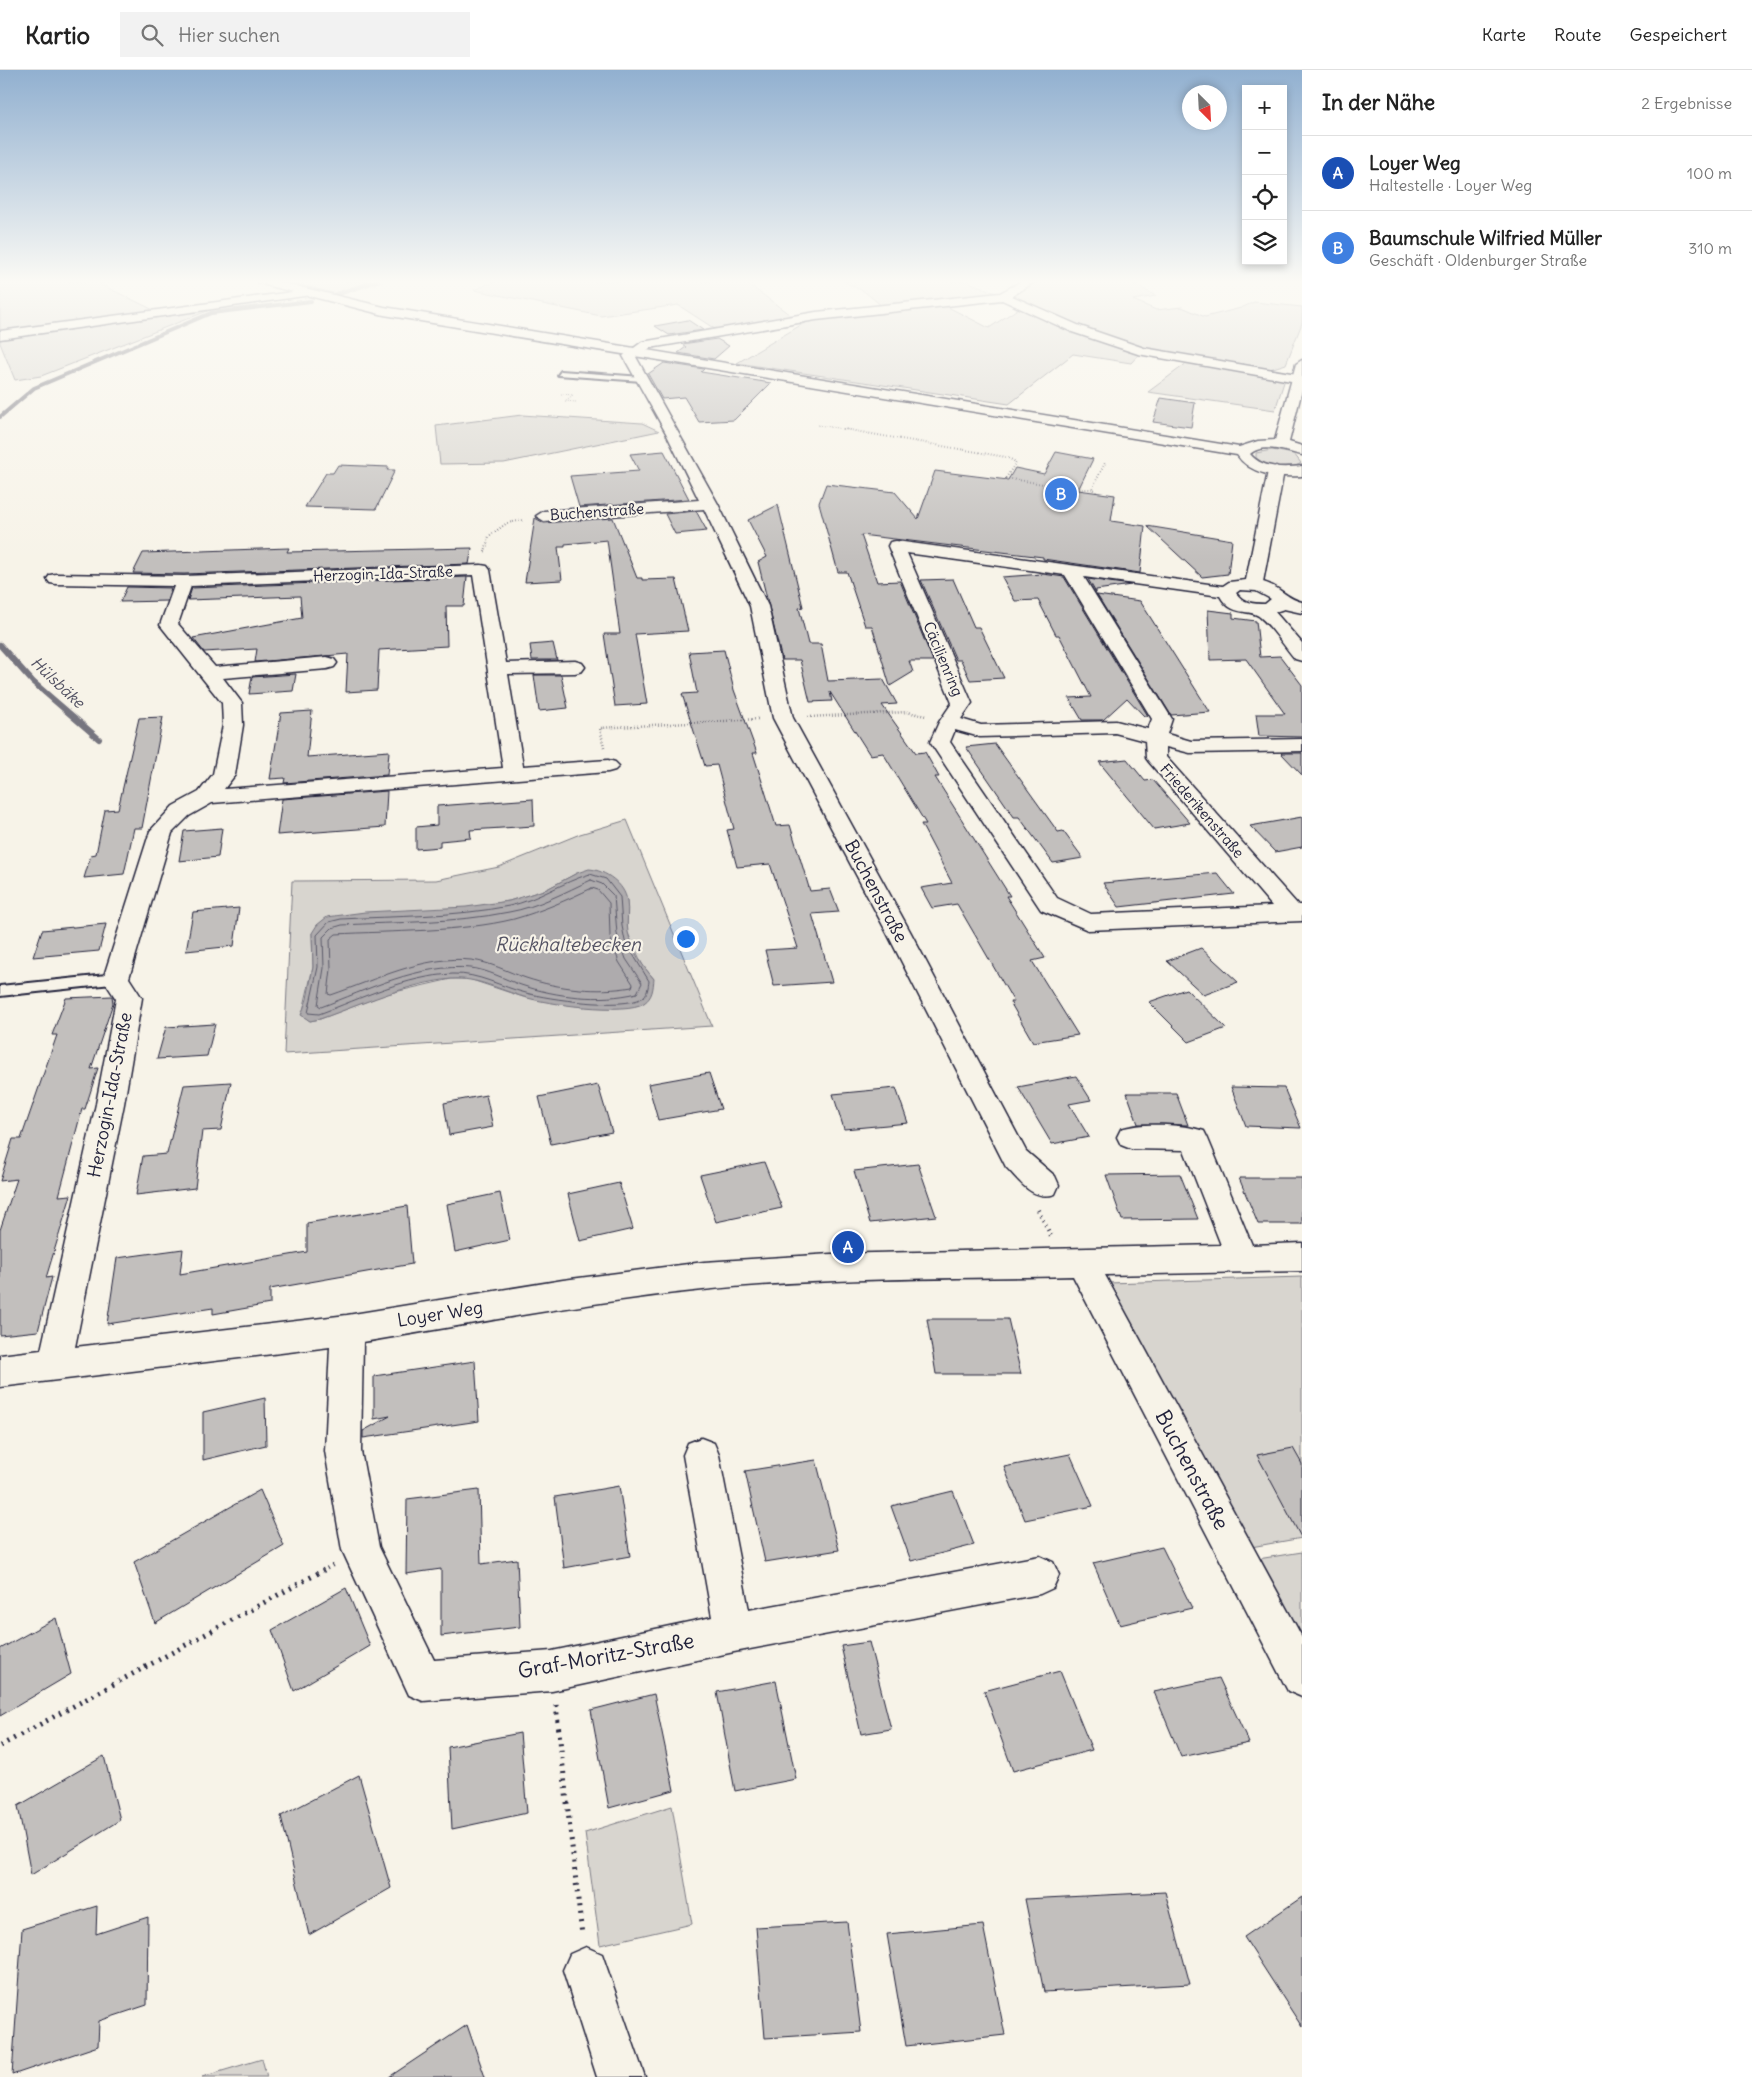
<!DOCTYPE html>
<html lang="de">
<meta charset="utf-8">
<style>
:root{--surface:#fff;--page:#f2f2f2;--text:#222;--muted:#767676;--line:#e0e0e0;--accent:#0b8043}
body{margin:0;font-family:Delius,sans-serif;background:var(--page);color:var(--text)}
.controls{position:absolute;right:15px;top:15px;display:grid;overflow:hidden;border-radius:0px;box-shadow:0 2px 8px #0003}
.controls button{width:45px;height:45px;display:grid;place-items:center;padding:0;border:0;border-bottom:1px solid var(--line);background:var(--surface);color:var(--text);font:25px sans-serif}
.compass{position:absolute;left:1182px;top:15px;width:45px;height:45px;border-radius:50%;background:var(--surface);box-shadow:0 2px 8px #0003;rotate:156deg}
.you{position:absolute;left:685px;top:868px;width:18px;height:18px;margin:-12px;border:4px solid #fff;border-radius:50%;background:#1a73e8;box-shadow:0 0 0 8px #1a73e833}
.badge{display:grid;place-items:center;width:32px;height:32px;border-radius:50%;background:var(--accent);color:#fff;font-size:16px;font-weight:700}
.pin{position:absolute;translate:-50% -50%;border:2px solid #fff;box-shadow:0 1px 5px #0006}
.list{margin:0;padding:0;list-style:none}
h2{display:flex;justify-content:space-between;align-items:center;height:65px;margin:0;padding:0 20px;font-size:21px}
h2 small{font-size:16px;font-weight:400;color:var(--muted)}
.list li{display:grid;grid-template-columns:32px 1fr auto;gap:15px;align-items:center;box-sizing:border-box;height:75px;padding:0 20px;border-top:1px solid var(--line)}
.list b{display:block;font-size:19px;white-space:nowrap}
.list p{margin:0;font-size:16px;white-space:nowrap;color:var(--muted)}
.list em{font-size:16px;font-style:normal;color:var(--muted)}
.icon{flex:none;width:28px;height:28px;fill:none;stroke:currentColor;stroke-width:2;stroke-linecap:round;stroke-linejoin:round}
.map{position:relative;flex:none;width:1302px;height:2007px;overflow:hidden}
header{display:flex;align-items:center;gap:30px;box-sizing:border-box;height:70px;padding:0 25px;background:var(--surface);border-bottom:1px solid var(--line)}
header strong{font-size:24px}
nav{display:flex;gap:28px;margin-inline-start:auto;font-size:18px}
.search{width:350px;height:45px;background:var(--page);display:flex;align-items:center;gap:12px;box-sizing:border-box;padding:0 18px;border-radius:0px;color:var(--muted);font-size:19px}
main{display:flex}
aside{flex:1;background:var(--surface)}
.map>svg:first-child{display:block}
.green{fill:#d8d5cf;stroke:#7d7c85;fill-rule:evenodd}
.water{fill:#aeabad;stroke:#76747f}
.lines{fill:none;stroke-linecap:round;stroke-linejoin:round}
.shore{stroke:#5a5969;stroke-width:1}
.stream-far1{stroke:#76747f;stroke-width:4}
.stream{stroke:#76747f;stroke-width:6}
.building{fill:#c2bfbd;stroke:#22223b}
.lane-casing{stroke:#22223b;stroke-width:4}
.street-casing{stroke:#22223b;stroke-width:3}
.secondary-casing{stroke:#22223b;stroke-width:3}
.path-far4{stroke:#22223b;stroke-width:1;stroke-dasharray:0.5 2;stroke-linecap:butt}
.path-far3{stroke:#22223b;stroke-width:2;stroke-dasharray:0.5 2.5;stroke-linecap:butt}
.path-far2{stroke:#22223b;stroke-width:2.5;stroke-dasharray:0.5 2.5;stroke-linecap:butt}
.path-far1{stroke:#22223b;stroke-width:4;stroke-dasharray:1 4.5;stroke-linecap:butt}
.path{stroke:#22223b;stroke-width:5;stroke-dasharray:2 5.5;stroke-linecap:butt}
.lane{fill:#f7f3e8;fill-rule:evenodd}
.street{fill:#f7f3e8;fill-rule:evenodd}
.secondary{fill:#f7f3e8;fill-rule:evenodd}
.labels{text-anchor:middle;stroke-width:4.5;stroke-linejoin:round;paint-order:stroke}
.far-street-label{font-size:15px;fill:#22223b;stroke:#f7f3e8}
.far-water-label{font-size:16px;font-style:italic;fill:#535263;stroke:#f7f3e8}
.street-label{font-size:18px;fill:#22223b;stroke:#f7f3e8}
.water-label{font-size:19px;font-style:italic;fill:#535263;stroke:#f7f3e8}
.near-street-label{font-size:21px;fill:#22223b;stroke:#f7f3e8}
</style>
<header>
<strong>Kartio</strong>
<div class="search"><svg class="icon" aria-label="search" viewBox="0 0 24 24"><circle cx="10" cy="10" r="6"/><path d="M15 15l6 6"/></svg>Hier suchen</div>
<nav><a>Karte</a><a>Route</a><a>Gespeichert</a></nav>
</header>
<main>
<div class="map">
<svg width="1302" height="2007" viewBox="0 0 1302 2007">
<rect width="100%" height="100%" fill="#f7f3e8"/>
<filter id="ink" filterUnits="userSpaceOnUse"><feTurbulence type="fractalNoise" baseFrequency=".02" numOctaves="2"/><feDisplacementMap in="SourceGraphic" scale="10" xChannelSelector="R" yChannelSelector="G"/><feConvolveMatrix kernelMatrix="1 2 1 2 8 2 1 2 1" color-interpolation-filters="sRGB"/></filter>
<g filter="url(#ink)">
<path class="green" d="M0 211H115L100 214 162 244 210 240 41 306 15 310 0 273Z
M286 211H382L341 225Z
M496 211H744L793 247 718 261 678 235 601 246 474 220Z
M843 211H967L1003 226 1030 211H1129L1156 226 1133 230 1156 240 1182 237 1205 247 1241 238 1254 232 1302 237V253L1286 294 1270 299 1251 298 1148 281 1044 242 1142 281 1131 293 1073 284 1009 334 737 293 816 246 883 237 865 222ZM1003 226 1022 236 989 258 940 233Z
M1187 293 1285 309 1275 340 1148 322Z
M522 345 642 353 659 361 504 393 440 394 436 356Z
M1272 380 1294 384 1301 393C1289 402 1267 397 1256 388V383Z
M627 750 712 956 284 984 292 811 436 810 499 797 580 764ZM577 803 627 829V861L643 896 654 909 583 937 523 927 469 909H451L386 924 320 949 310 951 302 945 313 897 312 863 509 831 547 819Z
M1302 1207V1468L1251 1477 1108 1213Z
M1302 1482V1570L1258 1489Z
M672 1736 692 1854 600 1875 585 1763Z
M262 1989 267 2007H202Z"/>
<path class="water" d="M589 799C605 800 625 814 627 831 629 841 626 853 628 862 632 881 642 895 654 909 653 918 653 927 644 933 626 945 546 934 524 927 500 920 477 907 451 909 405 914 363 934 320 949L310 951 301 945 307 929 313 897 312 863 317 855 327 847 365 842 466 837 509 831 547 819 577 803Z"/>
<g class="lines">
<path class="shore" d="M590 804 606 809 620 827 622 856 625 871 649 911C648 917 648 924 642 928 623 940 548 929 526 923 501 917 479 903 453 904 406 906 362 928 319 944L308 943 318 897 317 865 329 852 341 849C396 846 454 847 509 836 538 830 562 812 590 804Z
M591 810 602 814 614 826 617 864 626 889 642 913 637 923C600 932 557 927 521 915 504 909 488 900 471 898 420 893 367 920 321 937L318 935 324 898 323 867 332 858 342 855C397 852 455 853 509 842 538 837 565 822 591 810Z
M592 818 598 820 609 833 610 867 619 892 633 914 632 917C598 923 559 919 526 908 508 902 490 892 471 890 424 885 375 910 331 925L328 924 331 899 330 869 336 864C391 861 462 862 514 849 542 841 567 830 592 818Z"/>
<path class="stream-far1" d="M336 224 376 211
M0 347 34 318 211 243 311 231"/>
<path class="stream" d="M0 575 33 612 99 669"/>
</g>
<path class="building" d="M688 250 703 260 669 265 655 256Z
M717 269 729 276 714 289 678 283 686 277 682 274Z
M664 293 704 299 701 302 771 313 734 350 699 352 684 327 662 329 648 304Z
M1161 328 1195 333 1191 357 1153 352Z
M664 381 689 429 579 437 570 406 639 401 630 384Z
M1056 382 1093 389 1078 420 1115 425 1111 451 1145 456 1140 503 1043 489V487L861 465 877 512 900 511 933 591H909L913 602 890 616 872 556H865L847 502H838L819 433 826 414 895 422 918 449 935 401 1008 410 1015 398 1044 404Z
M338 395 389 397 387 400H395L376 439 305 437 326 403H333Z
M778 435 803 537 799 538 808 574H821L828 611 883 609 897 634 882 635 916 683 925 682 939 707H935L1010 826H1006L1045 888 1032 891 1078 965 1033 972 1010 932H1014L957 834 932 838 921 818 952 813 921 754H926L883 683 870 685 830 622 832 631 810 632 800 590H782L758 492 767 487 748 450Z
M696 441 707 461 675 464 665 444Z
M535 448 544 453 613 448 637 508H642V510L676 509 688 561 635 564 647 634 615 636 604 564H620L607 470 565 474V477H558L562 510 525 512Z
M1147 456 1232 470 1228 504 1202 507Z
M289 478 287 482 472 478 469 494 184 504 133 503 143 483Z
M1043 504 1064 507 1148 646H1144L1127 628 1103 650H1082L1069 628 1091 627 1059 565H1056L1038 530 1015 531 1002 507Z
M467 507 464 536H446L447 576 379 580 377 620 346 622 348 584 255 592 257 579 204 582 193 568 302 548 300 526 188 530 192 518Z
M953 509 974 557H979L1004 608 970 610 961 590H956L921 510Z
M1088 509 1131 515 1096 520V523Z
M127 517 171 518 167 531 120 532Z
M1097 525 1140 531 1210 642 1171 645Z
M1208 540 1233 543V548L1256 551 1260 587 1280 586 1302 615V667L1259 666 1256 644H1285L1246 589 1210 590Z
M553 573 557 590H532L530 575Z
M724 580 734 620 757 683H753L776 756 790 755 810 821 830 819 839 842 812 844 832 912 774 916 765 880 798 878 770 794 737 797 727 760 734 759 717 695 705 696 682 624 697 623 689 582Z
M296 604 293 621 249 624 252 607Z
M534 605H561L568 638 539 641Z
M312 641 307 687 389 681 387 705 284 713 285 708 270 709 281 643Z
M163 647 142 758H134L124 804 84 808 91 785 96 784 105 740 118 739 139 648Z
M995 674 1058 762 1063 761 1083 788 1053 793 1019 747H1014L966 677Z
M1281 683H1302V705Z
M1127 689 1145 711 1153 710 1190 753 1154 759 1099 692Z
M387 721 385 757 277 765 282 729Z
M533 729 534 756 470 760 471 768 440 771V777L416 779V757L437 755V736Z
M1302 747V777L1275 782 1250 756Z
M222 758 218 787 179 791 184 761Z
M1217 803 1234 824 1119 837 1103 813Z
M239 838 234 876 186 881 193 842Z
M106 854 99 881 33 887 42 860Z
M1201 878 1238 912 1204 925 1167 891Z
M1186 919 1226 958 1189 972 1149 932Z
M112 926 113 933 91 999 98 998 85 1039H82L59 1126 71 1125 46 1208 52 1207 38 1261 0 1265V1160L17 1109 0 1111 13 1069H21L57 965H52L66 928Z
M215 954 207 986 157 989 166 957Z
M709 1003 721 1039 658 1050 648 1014Z
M1076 1006 1091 1030 1069 1034 1089 1067 1052 1074 1018 1017Z
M231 1012 221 1060 202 1061 195 1118 136 1125 143 1086 167 1084 184 1015Z
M598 1015 612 1062 551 1074 539 1027Z
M1231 1017 1284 1018 1301 1058 1246 1056Z
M896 1018 908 1053 844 1059 833 1024Z
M1127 1023H1176L1188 1055 1138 1054Z
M486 1025 493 1057 449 1065 444 1033Z
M764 1092 782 1138 716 1152 700 1105Z
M918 1094 936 1146 870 1153 854 1101Z
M1180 1104 1198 1149 1122 1150 1106 1105Z
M1239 1108H1302V1154H1258Z
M619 1113 633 1159 580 1171 568 1124Z
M500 1123 510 1170 455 1182 447 1134Z
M407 1136 412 1194 270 1219V1234L213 1244V1238L107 1254 117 1188 183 1179 180 1204 307 1182V1153Z
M927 1249H1008L1021 1304H936Z
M475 1291 479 1351 363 1368V1361L390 1346 374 1349V1306Z
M265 1328 266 1375 203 1390V1342Z
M1293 1378 1302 1394V1469L1257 1385Z
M1070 1384 1093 1436 1025 1450 1004 1397Z
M816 1390 839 1480 765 1492 745 1401Z
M619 1416 630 1486 564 1498 555 1427Z
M260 1420 284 1476 155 1553 134 1492Z
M479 1420 481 1494 517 1489 520 1557 441 1566V1499L406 1504 407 1429Z
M953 1421 974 1475 911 1491 891 1436Z
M1162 1477 1192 1538 1120 1555 1093 1493Z
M346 1518 370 1576 294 1621 272 1560Z
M56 1548 71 1604 0 1646V1579Z
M869 1572 891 1659 861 1664 841 1576Z
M1060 1601 1092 1680 1013 1701 984 1621Z
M1219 1608 1249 1673 1181 1687 1154 1622Z
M776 1611 796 1709 735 1721 717 1622Z
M654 1624 674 1720 609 1738 591 1640Z
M520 1663 527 1743 452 1759 448 1677Z
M104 1686 120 1750 31 1805 18 1736Z
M359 1705 391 1818 309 1865 281 1746Z
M1165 1822 1190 1914 1044 1922 1025 1829Z
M1302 1827V1957L1244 1867Z
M97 1836 96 1864 148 1847 147 1935 99 1951 98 1976 12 2005 22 1859Z
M847 1852 861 1962 765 1968 756 1857Z
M983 1855 1005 1965 906 1976 887 1864Z
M467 1955 485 2007H389Z"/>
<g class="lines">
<g class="lane-casing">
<path id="lane" d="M561 301 642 307 646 309 642 311 558 305Z
M116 904 121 905 123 909 121 913 0 926V916Z"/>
</g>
<g class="street-casing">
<path id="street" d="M1022 211H1036L1012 226 1080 256 1144 278 1297 304 1302 305V310L1297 312 1138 284 1072 262 1002 230 816 250 650 278 636 287 718 434 768 536 793 648 911 863 1026 1081 1055 1106 1059 1115 1055 1124C1032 1131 1021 1112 1006 1097L887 863 773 648 750 536 704 439 544 451 536 446 544 441 699 430 666 363 623 286 642 272 816 242 1000 223Z
M307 220 313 223 311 225 0 269V261Z
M1276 396 1284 401 1263 512C1281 517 1285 528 1302 532V543L1284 539 1275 542 1302 573V591L1295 589C1284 576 1273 558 1260 547 1250 538 1232 548 1220 526L1084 507 1172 649 1167 664 1191 671 1302 669V681L1190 683 1166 677V687L1298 835H1302V851L1088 860 1041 840 930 672 939 652 952 633 888 476 890 472 896 471 1223 516 1229 512 1246 510 1268 401ZM907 483 1065 505 1152 649 1148 659 1116 651 981 655 961 649 972 633ZM1240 520 1256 521 1271 529 1265 534C1253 534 1243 533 1236 523ZM955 660 980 667 1115 663 1145 671 1146 688 1149 692 1272 836 1091 844 1057 828 950 672Z
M481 495 487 496 490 500 506 593 575 591 582 593 585 597 582 601 575 603 508 604 523 696 608 690 615 692 619 696 615 700 608 702 212 733 189 746 172 763 129 908 142 928 124 1034 75 1277 347 1245 563 1210 704 1192 831 1184 1221 1175 1184 1080 1131 1079 1121 1075 1117 1067 1121 1059C1140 1052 1185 1054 1204 1061L1208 1069 1252 1175 1302 1173V1201L1105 1205 1302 1567V1627L1288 1621 1073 1206C950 1209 825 1207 703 1220 589 1232 476 1253 363 1272L361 1381 379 1477 434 1590 552 1581 712 1547 683 1385 688 1373 701 1368 714 1373 719 1385 749 1540 1040 1486 1053 1492 1059 1505 1053 1518 1040 1524 734 1582 552 1621 423 1631 409 1625 342 1480 325 1381 330 1277 0 1317V1285L41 1280 96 1034 116 929 103 909 150 761 173 736 199 722 213 704 223 655 222 633 160 555 174 516 56 514 50 513 47 509 50 505 56 504 184 506ZM473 505 503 698 224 719 235 705 243 655 242 633 223 608 327 599 334 597 337 593 334 589 327 587 215 597 178 554 191 516Z
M586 1877 602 1884 645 2007H597L563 1900 570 1884Z"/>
</g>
<g class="secondary-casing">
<path id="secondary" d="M257 211H275L384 237 1239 377 1258 371 1275 370 1296 294 1302 290V320L1289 372 1302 376V385C1287 382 1264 372 1250 384 1262 399 1284 398 1302 396V406C1278 407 1251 406 1237 385L384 245 258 213Z"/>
</g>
<path class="path-far4" d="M561 324 573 325 565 331 576 332
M818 355 850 360"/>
<path class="path-far3" d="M843 359 1006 387 1016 392 1006 408 1074 419H1092
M1096 422 1092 419 1105 393
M485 482 489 466 507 453 524 450"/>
<path class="path-far2" d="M808 647 907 642 926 646
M604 677 600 658 759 649"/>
<path class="path-far1" d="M1038 1140 1051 1166
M322 1501 335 1494"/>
<path class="path" d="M556 1635 582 1865
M0 1676 324 1500"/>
<use href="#lane" class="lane"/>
<use href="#street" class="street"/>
<use href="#secondary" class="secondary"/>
</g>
</g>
<linearGradient id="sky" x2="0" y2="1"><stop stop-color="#91b0d0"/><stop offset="0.43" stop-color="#fbfaf5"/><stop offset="1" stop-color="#fbfaf5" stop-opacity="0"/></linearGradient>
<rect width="1302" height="492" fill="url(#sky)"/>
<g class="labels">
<g class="far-street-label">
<text transform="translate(597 442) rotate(-4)" y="5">Buchenstraße</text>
<text transform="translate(383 504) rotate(-2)" y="5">Herzogin-Ida-Straße</text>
<text transform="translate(943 589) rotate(67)" y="5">Cäcilienring</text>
<text transform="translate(1202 741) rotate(49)" y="5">Friederikenstraße</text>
</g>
<g class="far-water-label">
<text transform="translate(58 612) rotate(43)" y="6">Hülsbäke</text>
</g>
<g class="street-label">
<text transform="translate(876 821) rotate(62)" y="6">Buchenstraße</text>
<text transform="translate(110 1025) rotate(-79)" y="6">Herzogin-Ida-Straße</text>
<text transform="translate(440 1244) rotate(-9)" y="6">Loyer Weg</text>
</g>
<g class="water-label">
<text x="568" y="881">Rückhaltebecken</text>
</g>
<g class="near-street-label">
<text transform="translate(1192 1400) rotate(62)" y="7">Buchenstraße</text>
<text transform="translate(606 1586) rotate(-10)" y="7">Graf-Moritz-Straße</text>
</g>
</g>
</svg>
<div class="controls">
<button>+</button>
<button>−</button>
<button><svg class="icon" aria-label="locate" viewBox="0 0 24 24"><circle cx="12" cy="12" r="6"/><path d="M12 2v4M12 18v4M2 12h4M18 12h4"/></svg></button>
<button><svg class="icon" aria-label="layers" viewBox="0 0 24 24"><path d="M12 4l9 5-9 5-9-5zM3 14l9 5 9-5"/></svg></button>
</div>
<svg class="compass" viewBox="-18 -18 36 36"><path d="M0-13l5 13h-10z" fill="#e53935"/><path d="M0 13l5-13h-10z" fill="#767676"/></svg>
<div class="you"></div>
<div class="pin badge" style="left:848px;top:1177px;background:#1a4fb4">A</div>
<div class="pin badge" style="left:1061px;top:424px;background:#3f7fe0">B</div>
</div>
<aside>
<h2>In der Nähe<small>2 Ergebnisse</small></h2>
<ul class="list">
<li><span class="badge" style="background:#1a4fb4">A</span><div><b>Loyer Weg</b><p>Haltestelle · Loyer Weg</p></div><em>100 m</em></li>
<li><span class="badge" style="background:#3f7fe0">B</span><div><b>Baumschule Wilfried Müller</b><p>Geschäft · Oldenburger Straße</p></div><em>310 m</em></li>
</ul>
</aside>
</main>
